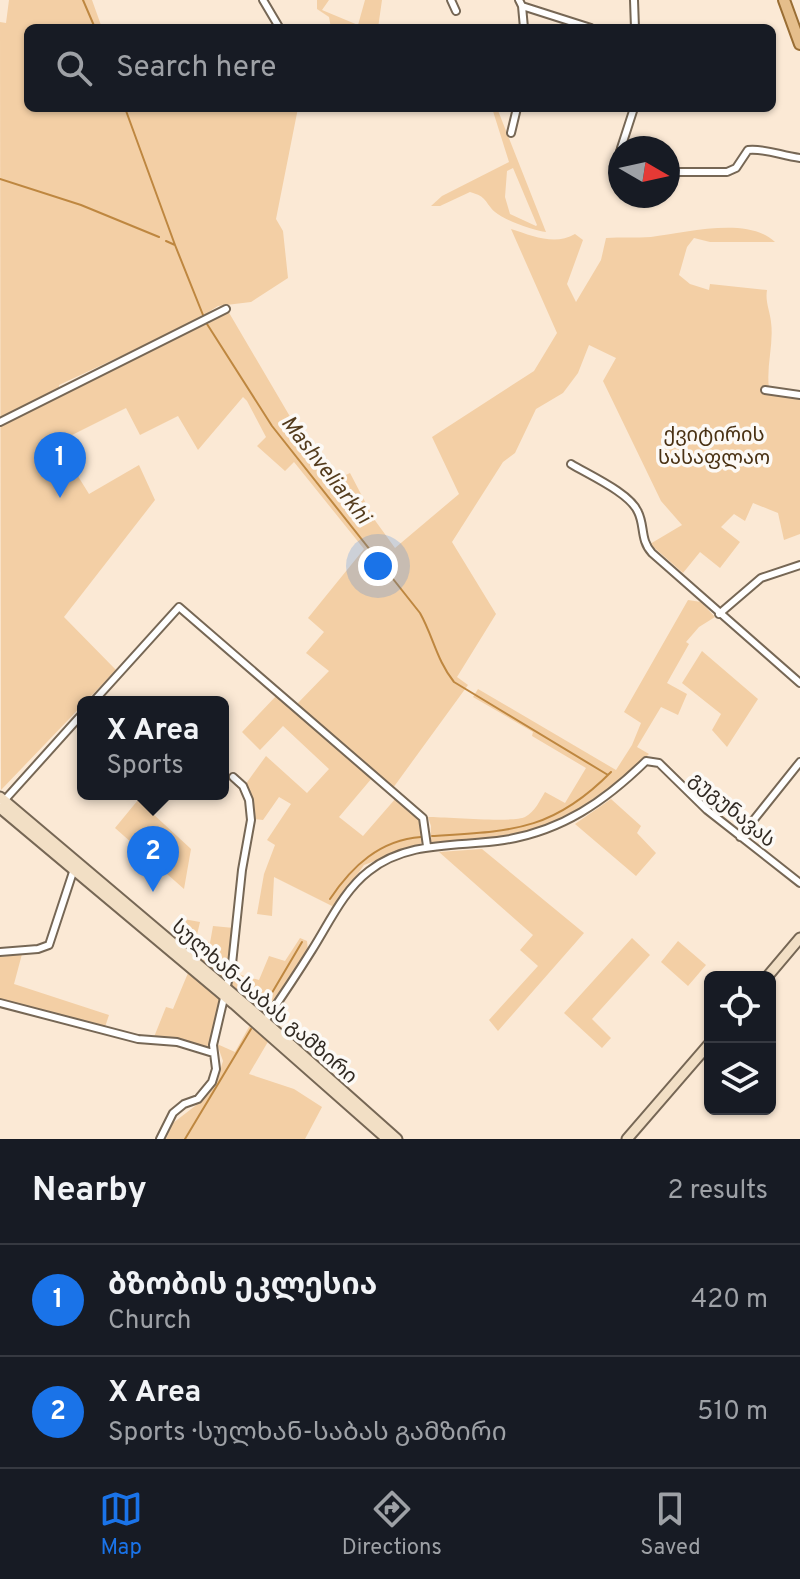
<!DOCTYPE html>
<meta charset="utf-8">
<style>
:root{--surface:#171b24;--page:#20242c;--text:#f1f3f6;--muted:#9ea1a6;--line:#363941;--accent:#1a73e8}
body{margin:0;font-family:Overpass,"Noto Sans Georgian",sans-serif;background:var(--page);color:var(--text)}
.controls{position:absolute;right:24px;bottom:24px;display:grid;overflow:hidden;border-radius:12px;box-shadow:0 2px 6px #0004}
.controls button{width:72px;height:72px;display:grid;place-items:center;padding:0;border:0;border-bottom:2px solid var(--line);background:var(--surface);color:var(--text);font:40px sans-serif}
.compass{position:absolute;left:608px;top:136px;width:72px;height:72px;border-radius:50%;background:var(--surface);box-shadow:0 2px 6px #0004;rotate:99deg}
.you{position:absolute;left:378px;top:566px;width:28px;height:28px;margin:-20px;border:6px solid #fff;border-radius:50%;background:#1a73e8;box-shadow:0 0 0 12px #1a73e833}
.badge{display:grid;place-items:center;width:52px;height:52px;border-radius:50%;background:var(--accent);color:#fff;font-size:26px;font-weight:700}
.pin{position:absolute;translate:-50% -66px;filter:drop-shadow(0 2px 4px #0008)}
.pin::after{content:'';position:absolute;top:42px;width:28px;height:24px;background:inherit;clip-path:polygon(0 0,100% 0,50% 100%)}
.popup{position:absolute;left:77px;top:696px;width:152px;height:104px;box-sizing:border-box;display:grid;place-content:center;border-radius:12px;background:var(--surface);filter:drop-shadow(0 2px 6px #0005);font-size:26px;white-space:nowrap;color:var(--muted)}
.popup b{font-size:30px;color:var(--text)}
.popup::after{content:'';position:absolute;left:50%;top:100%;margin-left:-16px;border:16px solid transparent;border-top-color:var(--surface)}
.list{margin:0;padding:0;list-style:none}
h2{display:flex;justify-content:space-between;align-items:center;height:104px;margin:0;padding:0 32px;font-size:34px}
h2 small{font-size:26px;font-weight:400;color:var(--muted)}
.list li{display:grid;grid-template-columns:52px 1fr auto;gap:24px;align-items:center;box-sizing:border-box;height:112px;padding:0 32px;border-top:2px solid var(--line)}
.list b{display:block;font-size:30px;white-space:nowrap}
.list p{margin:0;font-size:26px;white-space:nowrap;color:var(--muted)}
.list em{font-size:26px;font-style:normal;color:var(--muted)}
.icon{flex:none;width:44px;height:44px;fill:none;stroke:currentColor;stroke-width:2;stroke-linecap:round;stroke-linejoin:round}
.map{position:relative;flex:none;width:800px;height:1139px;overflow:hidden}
.search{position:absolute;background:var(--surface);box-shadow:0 2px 6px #0004;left:24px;right:24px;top:24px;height:88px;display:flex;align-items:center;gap:20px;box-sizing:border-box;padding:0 28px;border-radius:12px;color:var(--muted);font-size:30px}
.sheet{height:328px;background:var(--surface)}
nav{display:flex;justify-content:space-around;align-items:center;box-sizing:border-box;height:112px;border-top:2px solid var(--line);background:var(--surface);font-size:22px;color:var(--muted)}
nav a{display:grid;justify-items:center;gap:4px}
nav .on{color:var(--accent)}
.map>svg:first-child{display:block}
.green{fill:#f3cfa5;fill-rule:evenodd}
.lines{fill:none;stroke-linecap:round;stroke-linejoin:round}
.stream{stroke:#be8740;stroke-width:2}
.street-casing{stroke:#766755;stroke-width:10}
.secondary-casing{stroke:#766755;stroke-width:13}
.primary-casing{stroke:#9a6e34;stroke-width:14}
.street{stroke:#fff;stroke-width:6}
.secondary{stroke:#f2dfc5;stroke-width:9}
.primary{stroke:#e5be8b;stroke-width:10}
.labels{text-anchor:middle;stroke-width:7;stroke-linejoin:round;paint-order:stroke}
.park-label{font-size:20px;fill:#493113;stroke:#fcf9f5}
.street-label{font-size:20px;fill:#312a23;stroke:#fcf9f5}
.water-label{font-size:22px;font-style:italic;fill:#533b1c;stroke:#fcf9f5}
</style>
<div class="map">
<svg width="800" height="1139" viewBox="0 0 800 1139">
<rect width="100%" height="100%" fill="#fbe9d5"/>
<path class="green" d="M9 0H92L102 28H28V108H298L276 219 283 231 288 278 251 302 218 306 190 324 59 385V394L228 311 329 483 350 473 374 519 395 548 459 494 432 437 534 371 557 333 511 229C533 236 555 246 575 234L583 240 567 284 576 302 601 260 606 238C621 237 636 238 651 237 685 233 748 216 775 242H710L694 238 687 247 679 275 690 284 709 290 710 284 767 290C765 302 770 311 771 322 774 344 766 366 769 388H763L800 396V534L784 540 778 513 753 503 745 521 734 514 721 527 740 542 720 568 700 552 683 573 650 544 682 525 661 501 603 381 616 358 589 345 578 373 563 393 536 409 515 453 503 462 452 542 496 614 457 677 468 685 393 788 296 705 329 671 306 653 324 632 308 618 364 549 294 462 285 471 257 446 266 437 247 401 243 397 198 450 178 416 140 435 126 408 66 438 76 473 89 494 139 465 155 500 64 617 116 670 1 790 0 22 6 23Z
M317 0H329L322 10 358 25 365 0H382L378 28H331L329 17 317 9Z
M492 108H497L546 232C534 231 504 220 495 212 484 202 488 197 470 192L440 206H431L442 196 509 162ZM513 168 537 225 536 226 510 214 505 197 507 171Z
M688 600 701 602 715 617 699 627 686 642 689 644 667 683 687 694 678 715 661 707 637 747 649 754C622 781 594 807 560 823 520 841 472 841 430 845L431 826 428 817C446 817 513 823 525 817 535 812 540 800 545 792L565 803 586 768 532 736 533 732 473 697 478 689 616 770 632 745 641 723 624 712Z
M702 651 758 699 727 747 712 730 721 714 682 683Z
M277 695 372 778 339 817 363 836 396 798C409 810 425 820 424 840L420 844 364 865 334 907 274 877 272 916 257 914 264 874 275 845 267 840 291 804 279 797 263 820 254 819 253 798 245 785 266 756 307 793 329 769 283 726 260 750 242 732Z
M611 799 641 826 637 833 656 853 636 876 575 824Z
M138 800 191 849 184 889 115 828Z
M482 849 584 933 498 1031 489 1020 538 966 520 950 533 935 439 852Z
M178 918 200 922 196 939 210 943 213 926 234 928 227 971 259 980 269 956 285 961 300 938 307 941 308 951 265 1014 174 937Z
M632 938 650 955 592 1019 611 1038 602 1048 564 1013Z
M678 941 706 965 688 986 661 962Z
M22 954 14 984 109 1015 105 1027 0 1001V957Z
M188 973 221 1001 209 1048 167 1037H154L166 1007 173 1009Z
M250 1025 269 1040 249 1074 294 1089 322 1107 305 1139H166L173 1123 199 1103 218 1077 223 1061 217 1044 235 1052Z"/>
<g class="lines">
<path class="stream" d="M83 0 95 28
M125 108 175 245
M0 179 81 205 159 237
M166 241 175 245 203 315
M207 324 272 426 420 613C433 636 437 661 454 682L608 775
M432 836C510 831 552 832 611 772
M330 899C352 866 380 840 421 837
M263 1008 302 942
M185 1139 251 1029"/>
<g class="street-casing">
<path id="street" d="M263 0 279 27
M451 0 456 11
M519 0 522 6 524 28
M634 0 635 28
M522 6 591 28
M511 133 517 108
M621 148 634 108
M620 151V169
M668 172H727L736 168 748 150C765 148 782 156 800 158
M765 390 800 395
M0 422 226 309
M571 464C589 475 630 493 638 512 645 526 640 540 652 553L800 683
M719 614 761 578 800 565
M93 702 179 607 423 818 427 846
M2 803 83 713
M740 837 800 762
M0 952 38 949 49 945 74 869
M0 1003 138 1039 177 1042 213 1053
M265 1021C281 998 297 974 312 950 329 923 344 890 369 871 408 840 459 847 504 840 562 831 605 801 646 761L659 763 707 810 800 883
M160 1139 173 1113 184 1104 198 1099 212 1082 216 1069 213 1045 232 964 242 870 251 820 249 800 243 786 233 777"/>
</g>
<g class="secondary-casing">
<path id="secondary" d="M0 797 253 1011 397 1139
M0 808 234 1004 387 1139
M767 977 800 938
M627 1139 710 1043"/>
</g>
<g class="primary-casing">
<path id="primary" d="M784 0 800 44"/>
</g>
<use href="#street" class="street"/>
<use href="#secondary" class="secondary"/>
<use href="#primary" class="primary"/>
</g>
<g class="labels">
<g class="park-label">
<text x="714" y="441">ქვიტირის<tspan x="714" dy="23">სასაფლაო</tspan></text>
</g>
<g class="street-label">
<text transform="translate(733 809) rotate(40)" y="7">გუგუნავას</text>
<text transform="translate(265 1001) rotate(41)" y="7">სულხან-საბას გამზირი</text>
</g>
<g class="water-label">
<text transform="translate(327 469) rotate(52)" y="8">Mashveliarkhi</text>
</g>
</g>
</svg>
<div class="controls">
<button><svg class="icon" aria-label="locate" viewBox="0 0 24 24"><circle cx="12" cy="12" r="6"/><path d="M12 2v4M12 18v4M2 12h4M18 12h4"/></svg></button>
<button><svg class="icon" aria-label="layers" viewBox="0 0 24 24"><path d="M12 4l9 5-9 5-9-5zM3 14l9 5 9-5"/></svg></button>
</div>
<svg class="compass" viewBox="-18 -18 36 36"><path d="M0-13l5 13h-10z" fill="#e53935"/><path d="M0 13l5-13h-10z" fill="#9ea1a6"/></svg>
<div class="you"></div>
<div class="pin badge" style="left:60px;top:498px">1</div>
<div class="pin badge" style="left:153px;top:892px">2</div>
<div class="popup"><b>X Area</b>Sports</div>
<div class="search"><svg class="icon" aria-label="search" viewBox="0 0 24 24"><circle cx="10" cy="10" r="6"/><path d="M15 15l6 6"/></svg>Search here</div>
</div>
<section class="sheet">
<h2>Nearby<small>2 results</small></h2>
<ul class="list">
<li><span class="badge">1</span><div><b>ბზობის ეკლესია</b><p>Church</p></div><em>420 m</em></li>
<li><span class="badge">2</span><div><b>X Area</b><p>Sports · სულხან-საბას გამზირი</p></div><em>510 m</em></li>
</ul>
</section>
<nav>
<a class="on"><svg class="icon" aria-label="map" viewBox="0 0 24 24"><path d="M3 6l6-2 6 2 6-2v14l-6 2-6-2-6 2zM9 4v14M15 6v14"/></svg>Map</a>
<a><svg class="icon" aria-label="directions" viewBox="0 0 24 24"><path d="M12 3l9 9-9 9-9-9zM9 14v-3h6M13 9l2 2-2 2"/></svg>Directions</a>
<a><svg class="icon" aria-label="saved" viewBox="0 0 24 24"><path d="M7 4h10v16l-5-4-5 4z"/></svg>Saved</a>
</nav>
